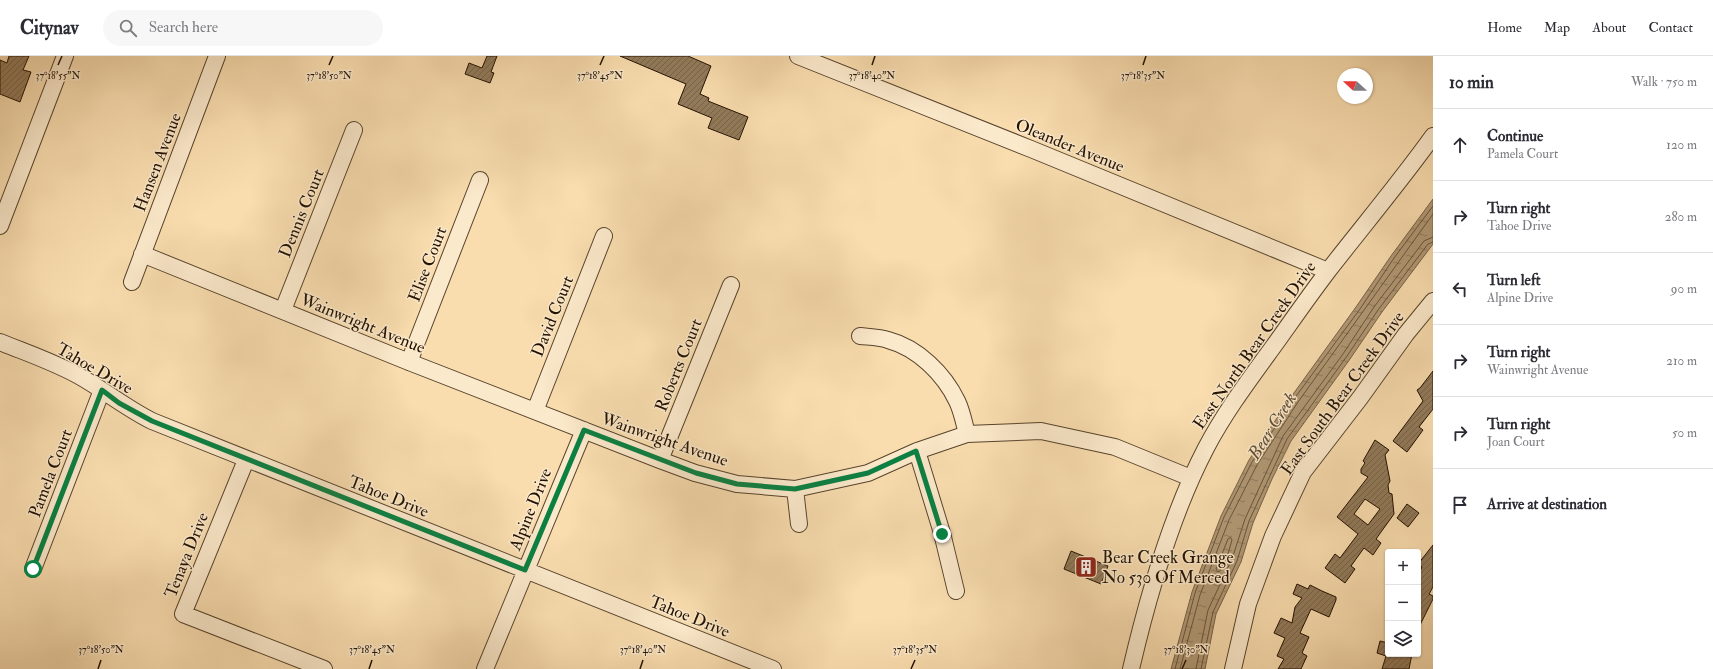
<!DOCTYPE html>
<meta charset="utf-8">
<style>
:root{--surface:#fff;--page:#f7f7f7;--text:#2b2b33;--muted:#7c7c81;--line:#e1e1e2}
body{margin:0;font-family:"IM FELL Double Pica",serif;background:var(--page);color:var(--text)}
.controls{position:absolute;right:12px;bottom:12px;display:grid;overflow:hidden;border-radius:4px;box-shadow:0 1px 3px #0004}
.controls button{width:36px;height:36px;display:grid;place-items:center;padding:0;border:0;border-bottom:1px solid var(--line);background:var(--surface);color:var(--text);font:20px sans-serif}
.compass{position:absolute;left:1337px;top:12px;width:36px;height:36px;border-radius:50%;background:var(--surface);box-shadow:0 1px 3px #0004;rotate:291deg}
.stop{position:absolute;width:12px;height:12px;margin:-9px;border:3px solid #0b8043;border-radius:50%;background:#fff}
.stop.end{background:#0b8043;border-color:#fff;box-shadow:0 1px 4px #0008}
.list{margin:0;padding:0;list-style:none}
h2{display:flex;justify-content:space-between;align-items:center;height:52px;margin:0;padding:0 16px;font-size:17px}
h2 small{font-size:13px;font-weight:400;color:var(--muted)}
.list li{display:grid;grid-template-columns:26px 1fr auto;gap:12px;align-items:center;box-sizing:border-box;height:72px;padding:0 16px;border-top:1px solid var(--line)}
.list b{display:block;font-size:15px;white-space:nowrap}
.list p{margin:0;font-size:13px;white-space:nowrap;color:var(--muted)}
.list em{font-size:13px;font-style:normal;color:var(--muted)}
.icon{flex:none;width:22px;height:22px;fill:none;stroke:currentColor;stroke-width:2;stroke-linecap:round;stroke-linejoin:round}
.map{position:relative;flex:none;width:1433px;height:613px;overflow:hidden}
header{display:flex;align-items:center;gap:24px;box-sizing:border-box;height:56px;padding:0 20px;background:var(--surface);border-bottom:1px solid var(--line)}
header strong{font-size:19px}
nav{display:flex;gap:22px;margin-inline-start:auto;font-size:14px}
.search{width:280px;height:36px;background:var(--page);display:flex;align-items:center;gap:10px;box-sizing:border-box;padding:0 14px;border-radius:22px;color:var(--muted);font-size:15px}
main{display:flex}
aside{flex:1;background:var(--surface)}
.map>svg:first-child{display:block}
.water{fill:url(#water-ripples);stroke:#786246}
.lines{fill:none;stroke-linecap:round;stroke-linejoin:round}
.shore{stroke:#6a543a;stroke-width:1}
.building{fill:url(#building-hatch);stroke:#231100;fill-rule:evenodd}
.minor-casing{stroke:#58442c;stroke-width:18}
.minor{stroke:#fbe9cb;stroke-width:16}
.route{stroke:#0b8043;stroke-width:5}
.ticks{fill:none;stroke:#231100;stroke-width:1.5}
.labels{text-anchor:middle;stroke-width:3;stroke-linejoin:round;paint-order:stroke}
.street-label{font-size:17px;fill:#231100;stroke:#fbe9cb}
.poi-label{font-size:17px;fill:#231100;stroke:#fbe9cb;text-anchor:start}
.water-label{font-size:18px;font-style:italic;fill:#624e34;stroke:#fbe9cb}
.ticks-label{font-size:10px;text-anchor:middle;fill:#231100;stroke:#fbe9cb;stroke-width:3;stroke-linejoin:round;paint-order:stroke}
</style>
<header>
<strong>Citynav</strong>
<div class="search"><svg class="icon" aria-label="search" viewBox="0 0 24 24"><circle cx="10" cy="10" r="6"/><path d="M15 15l6 6"/></svg>Search here</div>
<nav><a>Home</a><a>Map</a><a>About</a><a>Contact</a></nav>
</header>
<main>
<div class="map">
<svg width="1433" height="613" viewBox="0 0 1433 613">
<defs>
<pattern id="water-ripples" width="26" height="14" patternUnits="userSpaceOnUse"><rect width="26" height="14" fill="#b09874"/><path d="M2 4q2-2 4 0t4 0M15 11q2-2 4 0t4 0" fill="none" stroke="#8f7b5d"/></pattern>
<pattern id="building-hatch" width="6" height="6" patternUnits="userSpaceOnUse"><rect width="6" height="6" fill="#927b5b"/><path d="M-1 1l2-2M0 6l6-6M5 7l2-2" fill="none" stroke="#776349"/></pattern>
</defs>
<rect width="100%" height="100%" fill="#f9ddaf"/>
<filter id="stains"><feTurbulence type="fractalNoise" baseFrequency=".005" numOctaves="4"/><feColorMatrix values="0 0 0 0 .2 0 0 0 0 .09 0 0 0 0 .02 0 0 0 .5 -.17"/></filter>
<radialGradient id="worn" r=".72"><stop offset=".6" stop-color="#630" stop-opacity="0"/><stop offset="1" stop-color="#630" stop-opacity=".3"/></radialGradient>
<path class="water" d="M1433 143V188L1382 256 1350 303 1291 385 1272 423 1253 467 1241 506 1216 558 1205 613H1171L1192 536 1221 460 1249 404 1291 341 1356 251 1391 200Z"/>
<g class="lines">
<path class="shore" d="M1231 482 1232 484 1227 501 1220 515 1218 516 1216 513 1228 483Z
M1175 613 1195 537 1224 461 1252 406 1294 343 1360 253 1394 202 1433 150
M1180 613 1200 539 1229 464 1257 409 1298 346 1433 158
M1196 613 1208 554 1232 503 1245 463 1283 380 1343 298 1374 251 1424 185 1433 181
M1201 613 1213 556 1237 505 1249 465 1287 383 1347 300 1378 254 1428 188 1433 186"/>
</g>
<path class="building" d="M9 0H29L23 14 31 16 20 46 0 38V4L7 7Z
M487 0H497L491 16 494 17 490 27 465 18 469 7 482 12Z
M620 0H688L711 10 700 38 709 42 708 45 748 61 739 84 708 72 712 62 678 48 686 28Z
M1433 315V353L1419 371 1423 374 1407 396 1393 385 1423 345 1417 334 1420 332Z
M1375 384 1389 394 1385 399 1390 425 1388 429 1389 437 1392 438 1394 458 1376 483 1381 487 1373 499 1364 492 1351 510 1355 513 1345 527 1325 512 1335 498 1340 502 1358 478 1337 461 1368 421 1361 417V413L1365 407 1363 405ZM1365 443 1380 453 1368 469 1354 458Z
M1407 448 1419 457 1408 471 1397 462Z
M1433 489V531L1429 538 1433 540V543L1418 573V519L1422 511 1418 508Z
M1071 495 1108 510 1101 528 1064 513Z
M1297 528 1308 533 1310 529 1322 535 1336 541V544L1329 561 1311 553 1300 577 1309 581 1302 597 1307 600 1301 613H1278L1284 603 1277 600 1285 582 1274 577 1281 562 1292 567 1295 551 1302 542 1293 538Z
M1380 585 1388 587V598H1412L1409 613H1382L1386 600 1377 597Z"/>
<g class="lines">
<g class="minor-casing">
<path id="minor" d="M798 0 1031 93 1328 215
M0 170 65 0
M142 198 409 306 660 404 695 417 737 428 795 433 868 417 917 395 967 378 1041 375 1115 391 1191 422
M132 226 217 0
M283 254 354 74
M860 280C869 281 879 281 888 284 918 292 944 318 957 345 962 355 964 367 967 378
M0 286C27 297 54 306 79 320 104 334 126 352 152 365L773 613
M409 306 480 124
M535 355 604 180
M917 395 942 477 956 535
M246 404 183 558 324 613
M660 404 731 229
M795 433 799 468
M33 513 102 334
M485 613 584 374
M1131 613C1148 540 1171 459 1206 392 1225 356 1249 324 1273 291 1291 266 1309 240 1328 215 1363 170 1400 126 1433 80
M1233 613 1248 548 1273 480 1303 416 1360 342 1406 278 1433 245"/>
</g>
<use href="#minor" class="minor"/>
</g>
<g class="lines">
<path class="route" d="M33 513 102 334 119 347 152 365 525 514 584 374 696 417 737 428 795 433 868 417 916 395 942 478"/>
</g>
<path class="ticks" d="M58 9 62 0M329 9 333 0M600 9 604 0M872 9 875 0M1143 9 1146 0M98 613 101 604M369 613 372 604M640 613 643 604M911 613 915 604M1182 613 1186 604"/>
<defs>
<g id="building-square" transform="scale(1.15)"><rect x="-9" y="-9" width="18" height="18" rx="4" fill="#8f2418" stroke="#fbe9cb"/><path d="M-4-6H4V6H1V3H-1V6H-4ZM-2.5-4.3h1.7v1.8h-1.7ZM.8-4.3h1.7v1.8H.8ZM-2.5-1h1.7V.8h-1.7ZM.8-1h1.7V.8H.8Z" fill="#fff"/></g>
</defs>
<g fill-rule="evenodd">
<use href="#building-square" x="1086" y="511"/>
</g>
<g class="labels">
<g class="street-label">
<text transform="translate(1070 89) rotate(22)" y="6">Oleander Avenue</text>
<text transform="translate(157 106) rotate(-69)" y="6">Hansen Avenue</text>
<text transform="translate(301 157) rotate(-68)" y="6">Dennis Court</text>
<text transform="translate(427 208) rotate(-69)" y="6">Elise Court</text>
<text transform="translate(552 260) rotate(-68)" y="6">David Court</text>
<text transform="translate(363 267) rotate(22)" y="6">Wainwright Avenue</text>
<text transform="translate(1254 289) rotate(-55)" y="6">East North Bear Creek Drive</text>
<text transform="translate(678 309) rotate(-68)" y="6">Roberts Court</text>
<text transform="translate(95 312) rotate(30)" y="6">Tahoe Drive</text>
<text transform="translate(1342 337) rotate(-54)" y="6">East South Bear Creek Drive</text>
<text transform="translate(665 383) rotate(19)" y="6">Wainwright Avenue</text>
<text transform="translate(50 417) rotate(-69)" y="6">Pamela Court</text>
<text transform="translate(389 440) rotate(22)" y="6">Tahoe Drive</text>
<text transform="translate(530 453) rotate(-68)" y="6">Alpine Drive</text>
<text transform="translate(186 499) rotate(-68)" y="6">Tenaya Drive</text>
<text transform="translate(690 560) rotate(22)" y="6">Tahoe Drive</text>
</g>
<g class="poi-label">
<text x="1102" y="507">Bear Creek Grange<tspan x="1102" dy="20">No 530 Of Merced</tspan></text>
</g>
<g class="water-label">
<text transform="translate(1272 370) rotate(-58)" y="6">Bear Creek</text>
</g>
</g>
<g class="ticks-label">
<text x="600" y="23">37°18'45"N</text>
<text x="58" y="23">37°18'55"N</text>
<text x="329" y="23">37°18'50"N</text>
<text x="872" y="23">37°18'40"N</text>
<text x="1143" y="23">37°18'35"N</text>
<text x="101" y="597">37°18'50"N</text>
<text x="372" y="597">37°18'45"N</text>
<text x="643" y="597">37°18'40"N</text>
<text x="915" y="597">37°18'35"N</text>
<text x="1186" y="597">37°18'30"N</text>
</g>
<rect width="100%" height="100%" filter="url(#stains)"/>
<rect width="100%" height="100%" fill="url(#worn)"/>
</svg>
<div class="controls">
<button>+</button>
<button>−</button>
<button><svg class="icon" aria-label="layers" viewBox="0 0 24 24"><path d="M12 4l9 5-9 5-9-5zM3 14l9 5 9-5"/></svg></button>
</div>
<svg class="compass" viewBox="-18 -18 36 36"><path d="M0-13l5 13h-10z" fill="#e53935"/><path d="M0 13l5-13h-10z" fill="#7c7c81"/></svg>
<div class="stop" style="left:33px;top:513px"></div>
<div class="stop end" style="left:942px;top:478px"></div>
</div>
<aside>
<h2>10 min<small>Walk · 750 m</small></h2>
<ul class="list">
<li><svg class="icon" aria-label="ahead" viewBox="0 0 24 24"><path d="M12 20V5M6 11l6-6 6 6"/></svg><div><b>Continue</b><p>Pamela Court</p></div><em>120 m</em></li>
<li><svg class="icon" aria-label="right" viewBox="0 0 24 24"><path d="M7 20v-9h11M14 6l5 5-5 5"/></svg><div><b>Turn right</b><p>Tahoe Drive</p></div><em>280 m</em></li>
<li><svg class="icon" aria-label="left" viewBox="0 0 24 24"><path d="M17 20v-9H6M10 6l-5 5 5 5"/></svg><div><b>Turn left</b><p>Alpine Drive</p></div><em>90 m</em></li>
<li><svg class="icon" aria-label="right" viewBox="0 0 24 24"><path d="M7 20v-9h11M14 6l5 5-5 5"/></svg><div><b>Turn right</b><p>Wainwright Avenue</p></div><em>210 m</em></li>
<li><svg class="icon" aria-label="right" viewBox="0 0 24 24"><path d="M7 20v-9h11M14 6l5 5-5 5"/></svg><div><b>Turn right</b><p>Joan Court</p></div><em>50 m</em></li>
<li><svg class="icon" aria-label="arrive" viewBox="0 0 24 24"><path d="M6 21V4h12l-3 4 3 4H6"/></svg><div><b>Arrive at destination</b></div></li>
</ul>
</aside>
</main>
